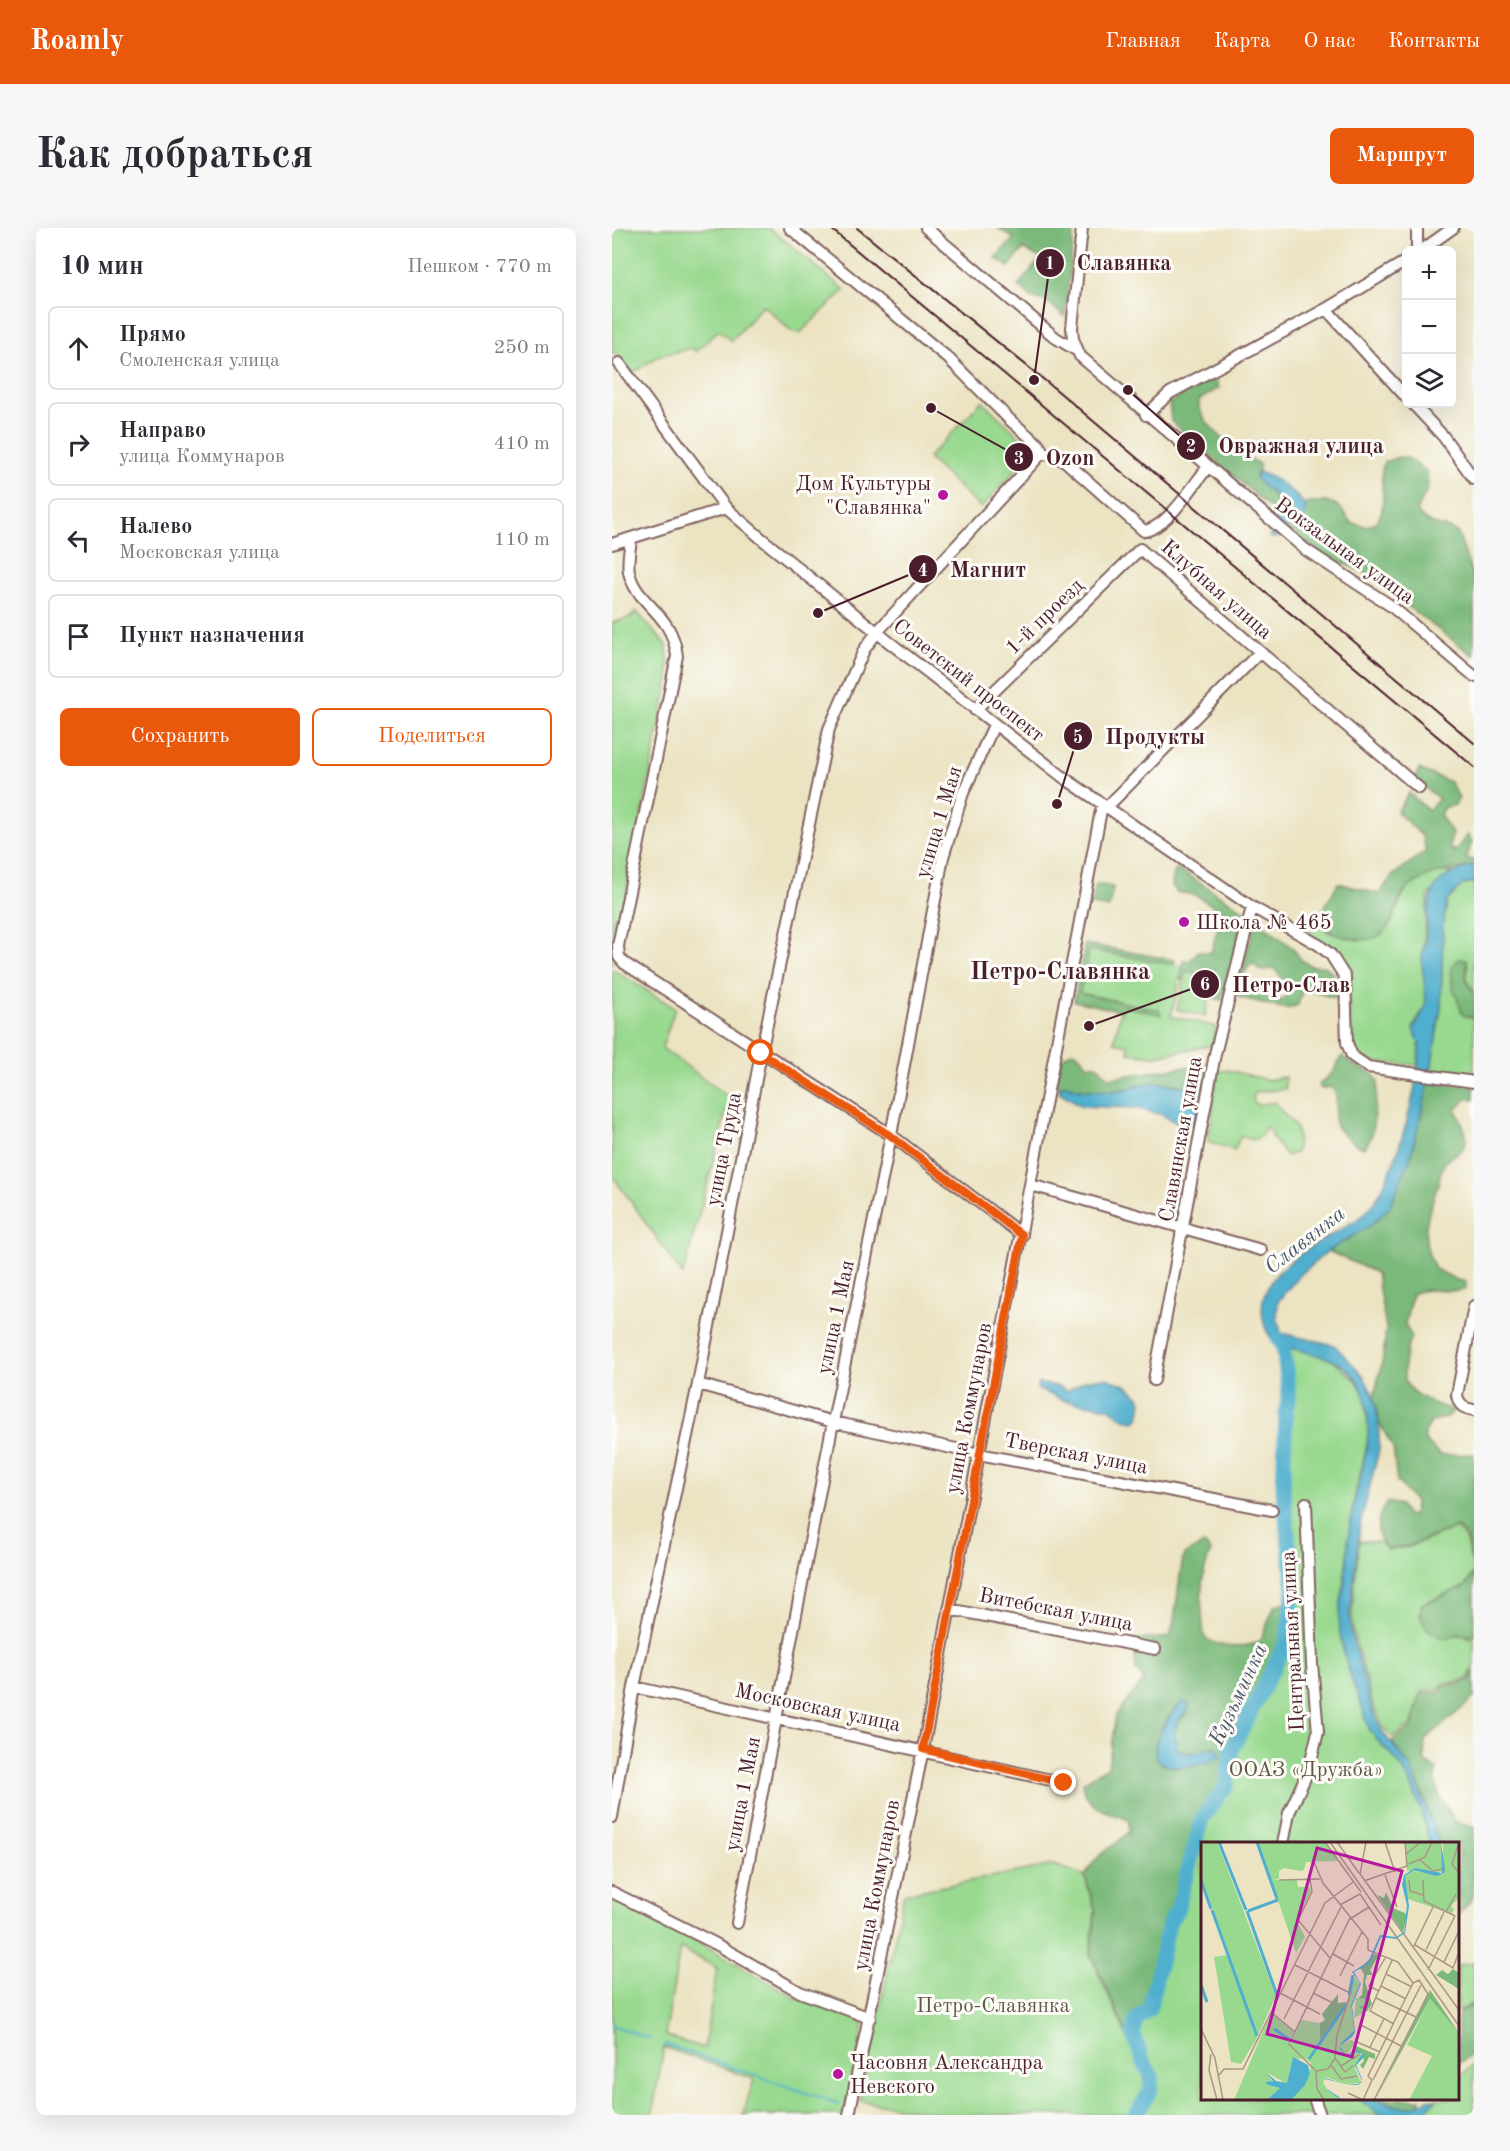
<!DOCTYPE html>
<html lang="ru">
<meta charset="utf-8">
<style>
:root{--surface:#fff;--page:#f7f7f7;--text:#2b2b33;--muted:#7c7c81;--line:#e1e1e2;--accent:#ea580c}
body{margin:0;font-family:"Old Standard TT",serif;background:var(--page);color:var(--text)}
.controls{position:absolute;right:18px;top:18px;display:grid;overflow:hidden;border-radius:9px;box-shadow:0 6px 24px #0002}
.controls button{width:54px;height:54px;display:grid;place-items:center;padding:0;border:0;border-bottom:2px solid var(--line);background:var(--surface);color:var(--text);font:30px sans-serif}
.stop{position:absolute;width:18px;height:18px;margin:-14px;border:4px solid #ea580c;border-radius:50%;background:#fff}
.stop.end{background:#ea580c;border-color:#fff;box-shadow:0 2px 6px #0008}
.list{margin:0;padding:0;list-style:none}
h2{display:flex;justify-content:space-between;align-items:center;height:78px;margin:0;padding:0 24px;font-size:26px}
h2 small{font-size:20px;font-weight:400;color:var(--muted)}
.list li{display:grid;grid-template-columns:39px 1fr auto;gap:18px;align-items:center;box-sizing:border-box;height:84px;margin:0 12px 12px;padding:0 12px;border:2px solid var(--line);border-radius:9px}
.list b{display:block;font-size:22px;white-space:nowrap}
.list p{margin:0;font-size:20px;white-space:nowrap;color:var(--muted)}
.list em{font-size:20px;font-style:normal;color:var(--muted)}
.actions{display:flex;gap:12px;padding:18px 24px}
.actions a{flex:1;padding:14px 0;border:2px solid var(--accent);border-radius:9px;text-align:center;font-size:21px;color:var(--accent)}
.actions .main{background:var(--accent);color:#fff}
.icon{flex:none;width:33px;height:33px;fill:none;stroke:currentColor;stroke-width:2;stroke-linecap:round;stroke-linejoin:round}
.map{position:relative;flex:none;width:862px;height:1887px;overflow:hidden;border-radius:9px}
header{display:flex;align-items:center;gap:36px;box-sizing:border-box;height:84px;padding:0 30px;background:var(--accent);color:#fff}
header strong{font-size:28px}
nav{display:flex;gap:33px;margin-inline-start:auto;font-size:21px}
.intro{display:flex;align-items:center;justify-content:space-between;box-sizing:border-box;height:144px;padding:0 36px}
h1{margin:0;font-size:42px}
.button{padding:15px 27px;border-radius:9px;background:var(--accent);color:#fff;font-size:21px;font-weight:700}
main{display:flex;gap:36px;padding:0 36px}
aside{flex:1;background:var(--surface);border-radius:9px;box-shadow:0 6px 24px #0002}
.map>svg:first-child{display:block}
.green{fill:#99d98f;stroke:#727c5d;stroke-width:1.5;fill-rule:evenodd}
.forest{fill:#7ab97a;stroke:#626c52;stroke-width:1.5;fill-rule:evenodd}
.water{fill:#4fafce;stroke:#4c677c;stroke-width:1.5}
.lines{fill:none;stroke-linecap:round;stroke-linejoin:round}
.stream{stroke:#4fafce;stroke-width:2}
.river{stroke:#4fafce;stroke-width:15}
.minor-casing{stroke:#826460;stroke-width:14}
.minor{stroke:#fff;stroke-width:10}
.rail{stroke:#4a1f2b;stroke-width:2}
.route{stroke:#ea580c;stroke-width:8}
.poi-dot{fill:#b5179e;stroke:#fdfcf7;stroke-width:2}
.labels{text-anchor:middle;stroke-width:6;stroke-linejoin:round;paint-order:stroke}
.poi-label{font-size:21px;fill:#4a1f2b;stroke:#fdfcf7;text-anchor:start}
.street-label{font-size:21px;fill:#4a1f2b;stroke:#fdfcf7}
.park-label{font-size:21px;fill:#625749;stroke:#fdfcf7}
.water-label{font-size:22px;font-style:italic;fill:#4c596c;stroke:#fdfcf7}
.quarter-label{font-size:24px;font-weight:bold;fill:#4a1f2b;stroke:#fdfcf7}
.inset-river{fill:none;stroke:#4fafce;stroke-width:3}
.inset-road{fill:none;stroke:#ab9586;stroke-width:1.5}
.view{fill:#b5179e;fill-opacity:0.15;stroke:#b5179e;stroke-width:3}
.inset-edge{fill:none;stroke:#4a1f2b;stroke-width:3}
.leader{fill:none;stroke:#4a1f2b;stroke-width:2}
.callout-dot{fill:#4a1f2b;stroke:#fdfcf7;stroke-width:2}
.mark-label{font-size:18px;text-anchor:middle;font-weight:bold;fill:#fff}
.callout-label{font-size:22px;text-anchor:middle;font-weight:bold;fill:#4a1f2b;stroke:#fdfcf7;stroke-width:6;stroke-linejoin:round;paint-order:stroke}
</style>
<header>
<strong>Roamly</strong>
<nav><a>Главная</a><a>Карта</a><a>О нас</a><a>Контакты</a></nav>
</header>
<div class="intro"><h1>Как добраться</h1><a class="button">Маршрут</a></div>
<main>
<aside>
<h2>10 мин<small>Пешком · 770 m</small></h2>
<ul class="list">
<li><svg class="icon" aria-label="ahead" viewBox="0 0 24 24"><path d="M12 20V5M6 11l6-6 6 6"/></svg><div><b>Прямо</b><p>Смоленская улица</p></div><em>250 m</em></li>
<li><svg class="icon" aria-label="right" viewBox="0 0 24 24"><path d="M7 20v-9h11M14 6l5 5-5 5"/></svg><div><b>Направо</b><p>улица Коммунаров</p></div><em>410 m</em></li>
<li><svg class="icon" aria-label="left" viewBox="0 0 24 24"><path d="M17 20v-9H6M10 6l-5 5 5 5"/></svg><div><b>Налево</b><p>Московская улица</p></div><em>110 m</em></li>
<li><svg class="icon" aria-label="arrive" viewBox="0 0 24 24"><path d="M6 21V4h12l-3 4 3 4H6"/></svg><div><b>Пункт назначения</b></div></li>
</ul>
<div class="actions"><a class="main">Сохранить</a><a>Поделиться</a></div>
</aside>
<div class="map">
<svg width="862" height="1887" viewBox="0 0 862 1887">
<rect width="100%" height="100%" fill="#fdfcf7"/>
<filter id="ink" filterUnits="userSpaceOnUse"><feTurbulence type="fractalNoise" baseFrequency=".0167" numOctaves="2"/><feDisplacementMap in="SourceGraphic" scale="12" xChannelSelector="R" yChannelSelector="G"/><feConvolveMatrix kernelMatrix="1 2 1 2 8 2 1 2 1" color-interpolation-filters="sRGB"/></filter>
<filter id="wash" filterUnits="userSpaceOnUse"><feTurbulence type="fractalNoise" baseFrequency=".008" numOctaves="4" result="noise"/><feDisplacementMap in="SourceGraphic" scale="24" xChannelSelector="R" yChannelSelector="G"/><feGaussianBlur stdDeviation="1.35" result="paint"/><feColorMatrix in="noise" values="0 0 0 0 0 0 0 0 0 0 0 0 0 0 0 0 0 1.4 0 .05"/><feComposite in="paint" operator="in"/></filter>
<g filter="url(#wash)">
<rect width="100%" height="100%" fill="#ebe3c2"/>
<path class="green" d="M0 0H157L233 62 188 105 179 103 151 77 119 113 107 102 84 124 80 120 46 128 21 145 4 125 0 126Z
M370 173 414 215 416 228 369 280 316 230Z
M24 383 55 418 57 450 0 737V395L19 389Z
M821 644H839L816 668 810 734 815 759V774L801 800 807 813 806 837C744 833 738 839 737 773 737 764 739 753 736 745 730 727 710 717 696 707L703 696 720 706 778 696 794 661Z
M862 654V766L854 751 856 736 847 731 851 787 862 790V848L819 842 829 779 831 698 835 673 850 657Z
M477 721 571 738 559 788 604 799 600 817 544 828 516 825 517 817 502 814 510 778 468 765Z
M0 741 63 780 50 820 118 870 71 1047 0 947Z
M574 743 602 749 593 788 565 782Z
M615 842 656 852 673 849V861L643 864 641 871 644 877 664 874C676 898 691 890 684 925L674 928 661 911 658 901 654 899 649 908 641 912 629 908 622 922 596 913C601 890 601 868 606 844Z
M671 1118 718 1130 745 1153 753 1169 757 1209 743 1267 727 1391 732 1418 757 1500C765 1517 780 1524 790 1540 804 1562 811 1590 818 1615L590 1616V1870L746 1871 769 1887H524L538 1863 540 1849 531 1833 521 1805 524 1792 537 1781 557 1695 565 1682 590 1591 615 1557 620 1521 674 1415 682 1362 671 1262 674 1182 677 1166Z
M844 1300 853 1311 862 1343 853 1358 809 1376 808 1389 833 1410 847 1407 862 1410V1437L856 1451 831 1456 825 1462 809 1464 800 1496 781 1509 772 1501 762 1480 741 1404 740 1386 747 1313 768 1314 776 1322 797 1319Z
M441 1637 472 1647 483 1683 478 1727 532 1846V1863L521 1887H339L248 1873 292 1666Z
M0 1669 59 1698 184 1770 249 1791 252 1796 233 1887H131L142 1851 52 1819 40 1887H0ZM68 1720 105 1740 92 1820 53 1808Z
M862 1735V1775L846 1784V1737Z
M862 1836V1887H808L825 1871 846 1870V1850Z"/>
<path class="forest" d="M386 0H462L453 89 433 72 421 71 406 58 429 30 411 21 397 39 383 30 402 10Z
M603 148 607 160 587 172C584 195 628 226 647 236 648 239 647 241 647 244 648 261 668 265 666 287L559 193 557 175Z
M787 229 796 230 815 244 816 260 805 282C813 300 831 295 846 305L862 352V428L799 381 781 361 763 349 708 325 675 299 689 295 694 281 692 276C719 273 724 270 739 295L754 298 762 296C780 278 764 255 772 234Z
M807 541 838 554 847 570 843 577 832 579 828 587 841 606 837 618 842 624 855 607 860 613 854 631 862 632V637C838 644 818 643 797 659 785 668 784 685 778 696 762 725 723 707 703 696L726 655 767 666 781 647 814 623 810 608 785 584 797 565 816 582 827 571 803 551Z
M566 641 633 683 610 772 598 769 602 749 574 743 572 753 568 751 572 733 579 732 586 723 599 725 610 683 583 667 565 664 560 657 562 644Z
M484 656 501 659 497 680 480 677Z
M647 694 681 720 688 731 699 738H713C723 746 726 754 727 767L724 770C710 769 706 759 690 763L686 777 674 781 626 769 623 764 643 698ZM640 735 649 743 662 740 676 758 673 770 669 772 635 762 630 755 633 743Z
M473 716 563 732 562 737 477 722 468 765 547 782 549 787 511 778 509 783 462 773Z
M847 731 855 732 854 751 862 766V790L851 787 840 757 839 739Z
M460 823 465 825 476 837H485L497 850 595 836 589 876 575 859 553 854 535 855 505 863 471 862 453 857 448 859 443 854 449 831Z
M730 828 740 836 760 845 766 853 760 907 753 920C746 919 742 915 736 910 711 892 730 886 723 863L719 859 709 861 707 857 721 844Z
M817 854 862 859V871H854L844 882C849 893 857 905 853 917 849 927 838 927 833 935 828 942 828 949 826 957 815 989 806 1007 823 1041L845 1052 854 1054V1061C835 1067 818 1057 800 1066L793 1096 799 1108C782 1160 795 1165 841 1183L838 1187 819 1194 813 1204V1213L828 1227 862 1226V1338L854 1309 845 1299 797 1318 775 1321C762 1307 763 1289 776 1274L788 1277 795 1288 802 1286 803 1274 785 1253 781 1219 767 1195 762 1169 771 1130 774 1100 764 1045 716 1023 759 997 798 931Z
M592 1316 599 1323C586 1353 589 1378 592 1409 610 1421 628 1422 648 1413L663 1377 674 1374 679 1380 674 1415 620 1521 615 1557 590 1591 565 1682 557 1695 537 1781 524 1792 521 1805 517 1810 479 1726 484 1683 473 1648C487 1622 497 1623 517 1604V1592C495 1583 473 1582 471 1554L496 1539 504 1487 532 1452 524 1442 522 1412 558 1409C566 1383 565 1355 572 1327ZM564 1479 576 1484C568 1491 562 1498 562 1509 564 1532 592 1527 610 1528L582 1538 550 1537C534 1516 551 1498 564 1479Z
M862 1344V1408L846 1406 833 1411C815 1404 808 1397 809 1377L854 1358Z
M862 1441V1470L813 1512 812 1533 825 1541C818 1560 834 1579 844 1594L862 1598 861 1670 846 1687V1616L827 1615 806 1555 780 1513 800 1499 809 1466 826 1465 832 1458 857 1453Z
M862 1776V1824L846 1836V1785Z
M761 1871H808L809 1879C791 1887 779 1880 761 1871Z"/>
<path class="water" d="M646 244C659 246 689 268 694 280L692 293 676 299 664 310 658 309C657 289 673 290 661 265L652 260 643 249Z
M862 637V654L850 657 835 673 831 698 829 779 817 854 798 931 777 980 759 997 716 1023 687 1048 666 1073 665 1089 669 1105 722 1117 751 1147 762 1169 767 1195V1222L748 1297 738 1387 739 1405 761 1483 771 1505 798 1538 827 1615H818C811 1590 804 1562 790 1540 780 1524 765 1517 757 1500 746 1466 727 1426 727 1391 728 1377 731 1363 733 1350 735 1332 735 1314 738 1296 743 1257 761 1221 755 1181 747 1130 712 1130 672 1118 652 1112 647 1086 652 1068 664 1030 724 1008 752 986 781 962 809 854 807 816 807 811 802 806 801 800 821 774 812 763 810 735 809 726 813 717 814 708 817 664 816 651 862 637Z
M543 854 575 859 587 866 589 876 583 896 569 897 550 887 524 880 470 878 447 864 448 859 453 857 471 862 505 863Z
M494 1150C510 1155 521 1159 530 1174L527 1190 523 1193 512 1191 497 1180 454 1173 425 1161 426 1155 445 1158 455 1163 474 1152Z
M571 1473 578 1478C575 1485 571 1486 567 1492 563 1497 562 1505 563 1510 565 1535 588 1523 603 1518L610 1528C581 1543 521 1550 551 1499 557 1489 562 1481 571 1473Z
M746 1871C751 1871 757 1869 761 1870 785 1877 793 1887 815 1871H825L808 1887H769Z"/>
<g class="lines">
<path class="stream" d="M0 1797 38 1811
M52 1816 227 1876"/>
<path class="river" d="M524 1887 538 1863 540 1849 531 1833 521 1805 524 1792 537 1781 557 1695 565 1682 590 1591 615 1557 620 1521 674 1415 682 1362 671 1262 674 1182 677 1166 671 1118 666 1110"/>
</g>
</g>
<g filter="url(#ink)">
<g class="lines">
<g class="minor-casing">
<path id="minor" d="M178 0 336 130 399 193 426 216 431 224 453 233 532 303
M314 0 444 110 464 122
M470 0 460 100 461 111 468 128 694 322 779 378 862 448
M805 22V0
M810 22 841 0
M714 81 794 169
M7 135 114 280 150 311 277 414 451 549 640 679 707 717 719 727 733 749 735 815 740 828 756 839 862 854
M801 176 831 208 862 251
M534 187 558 165 714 81 794 33
M532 303C555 300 580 259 595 240
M19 311C18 321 15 333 17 344 24 377 60 383 65 428L6 718 7 729 12 735 279 907 410 1007
M0 316 114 280
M528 321 807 560
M363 482 528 321
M494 580 648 424
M419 957 649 1022
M862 1078 845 1167C847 1178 851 1180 862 1182
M542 1152 603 826 640 679
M86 1156 221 1194 367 1226 660 1282
M337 1381 543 1421
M22 1459 452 1555
M0 1589 22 1459 86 1156 149 825 217 501 252 422 265 404 431 224
M671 1616 677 1585 697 1541 706 1504 700 1436 694 1275
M0 1664 104 1716 188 1764 258 1790
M125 1695 221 1194 279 907 331 629 351 565 382 497
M702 1870 708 1887
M237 1887 311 1521 490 577"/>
</g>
<use href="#minor" class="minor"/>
<path class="rail" d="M218 0 862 539
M245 0 447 164 862 515"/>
</g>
</g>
<g class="lines" filter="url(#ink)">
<path class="route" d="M149 825 279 908 410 1007 311 1521 452 1555"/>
</g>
<g class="poi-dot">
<circle cx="331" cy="267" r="6"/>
<circle cx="572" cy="694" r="6"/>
<circle cx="226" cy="1846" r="6"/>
</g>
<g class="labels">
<g class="poi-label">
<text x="319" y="262" text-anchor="end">Дом Культуры<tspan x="319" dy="24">"Славянка"</tspan></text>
<text x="584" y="701">Школа № 465</text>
<text x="238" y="1841">Часовня Александра<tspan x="238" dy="24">Невского</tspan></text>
</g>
<g class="street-label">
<text transform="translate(733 322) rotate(36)" y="7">Вокзальная улица</text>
<text transform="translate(605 361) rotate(41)" y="7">Клубная улица</text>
<text transform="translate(432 388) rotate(-44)" y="7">1-й проезд</text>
<text transform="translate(357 452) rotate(38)" y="7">Советский проспект</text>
<text transform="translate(326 594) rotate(-73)" y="7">улица 1 Мая</text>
<text transform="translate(568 911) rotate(-80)" y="7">Славянская улица</text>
<text transform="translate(111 921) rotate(-79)" y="7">улица Труда</text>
<text transform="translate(223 1089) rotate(-78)" y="7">улица 1 Мая</text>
<text transform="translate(356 1180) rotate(-79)" y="7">улица Коммунаров</text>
<text transform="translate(464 1225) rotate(11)" y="7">Тверская улица</text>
<text transform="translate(444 1381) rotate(11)" y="7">Витебская улица</text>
<text transform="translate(680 1413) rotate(-93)" y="7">Центральная улица</text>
<text transform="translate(206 1479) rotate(12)" y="7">Московская улица</text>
<text transform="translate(130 1566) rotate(-79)" y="7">улица 1 Мая</text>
<text transform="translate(264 1657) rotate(-79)" y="7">улица Коммунаров</text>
</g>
<g class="park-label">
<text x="694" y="1548">ООАЗ «Дружба»</text>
<text x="381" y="1784">Петро-Славянка</text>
</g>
<g class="water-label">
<text transform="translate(692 1011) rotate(-38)" y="8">Славянка</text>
<text transform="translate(625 1466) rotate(-65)" y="8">Кузьминка</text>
</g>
<g class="quarter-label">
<text x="448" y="751">Петро-Славянка</text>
</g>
</g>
<g transform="translate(589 1614)">
<rect width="258" height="258" fill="#ebe3c2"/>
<path d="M0 0H16L75 154 57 193 0 34ZM57 0H123L137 19 105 20 103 28 99 29 83 26 78 29V37L72 38H96L97 45H108L110 49 96 79 104 95 95 111ZM205 0H240L242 30 206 29ZM242 0H258V56L250 64 253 67 251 72 207 57 203 46 204 34 211 29 242 32ZM26 113 56 196 40 222 30 220 13 115ZM152 134 159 141 150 163 153 189 149 196 142 199 139 204 149 198 155 200 146 212 155 210 162 214 154 226 160 241 144 242 125 235 122 240 126 248 140 258H90L109 231 110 221 99 213 101 217H94L90 223 86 242 67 231 72 241 67 243 79 246 67 258H33L70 171 93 189 88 201 91 208 89 203 100 178 119 181V198L145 164ZM155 156 164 157 165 161 159 165 168 168 153 176ZM229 157 258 191V258H208L231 214 206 203Z" fill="#99d98f"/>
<path d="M185 50 192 66 206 72 202 90 176 53 183 56ZM174 112 180 115 176 116 169 128 172 133H166L164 140 171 162 166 169 158 165 165 162 164 157 157 156 161 153 163 132 159 126ZM252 127 258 131V147L235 133 241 128 247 132ZM229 148 258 191 229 157 174 258ZM137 152V161L146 160 145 164 119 198V181L124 178 121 172ZM155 204 174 212V217L168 215 162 227 159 223 163 219 161 211 150 210Z" fill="#7ab97a"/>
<path d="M240 0 244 27 243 31 235 34 213 28 204 34 208 64 204 91 195 97 180 95 170 119 166 123 153 130 160 142 151 164 154 190 151 195 139 204 144 213 155 209H159L162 212 163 215 155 223 161 237V240L157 243 144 242 124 237 126 247 138 255 140 258 126 248 124 236 144 242H157L161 239 154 223 161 212 155 210 144 214 139 207 140 201 153 189 150 163 159 141 151 130 167 120 179 93 195 95 203 90 206 63 201 43 203 33 214 26 241 31ZM92 215 107 223 109 231 104 243 90 258H66L79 246 67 243 64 240 72 239 66 231 75 239 86 241Z" fill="#4fafce"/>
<path class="inset-river" d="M18 0 45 68M56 0 76 57M0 38 10 67M11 68 56 194M46 69 76 153M47 69 77 58M0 143 6 160M148 153 152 133M73 187 88 197M108 217 145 163"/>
<path class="inset-road" d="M124 0 160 50M129 0 258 184M136 0 158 31M165 0 159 32 258 168M184 0 194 30M258 0 251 22 258 31M205 12 220 0M218 17 232 29 242 27M113 20 122 41 167 97V108L197 120 212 141M208 22 224 15 231 0M184 33 196 65M109 37 111 50 97 78 129 116M78 38 119 37M208 38 209 49 222 53M222 38 223 59 254 74M163 39 206 24 204 0M159 52 180 83M139 63 159 52M245 70 255 52M149 77 168 65M214 103 252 126 258 110M213 104 232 65M225 108 243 70M132 112 153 124M191 118 169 169 193 182M243 120 258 89M94 123 147 150M227 128 254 74M185 132 211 145M139 134 161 90M180 144 205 157M178 149 168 144 184 116M79 151 119 172M112 151 132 161M175 156 215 175M70 170 94 190M83 177 140 65M160 183 200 204M0 187 14 216 22 258M156 200 179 210M169 205 183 177M10 212 8 228 16 258M134 216 144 230 153 223M130 223 140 237 156 234M140 224 159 212M115 229 127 227 134 216 136 193 150 150M18 233 23 227H42L124 61 152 40M171 238 167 234 212 141 218 138 227 152 173 258M172 238 221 141M147 251 162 258 171 238M123 258 116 247 115 229 88 202 149 76"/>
<path class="view" d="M116 6 201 29 151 215 66 192Z"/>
<rect width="258" height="258" class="inset-edge"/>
</g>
<path class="leader" d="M422 152L438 35M516 162L579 218M319 180L407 229M206 385L311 341M445 576L466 508M477 798L593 756"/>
<g class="callout-dot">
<circle cx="422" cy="152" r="6"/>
<circle cx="516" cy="162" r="6"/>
<circle cx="319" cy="180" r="6"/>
<circle cx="206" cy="385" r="6"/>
<circle cx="445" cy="576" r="6"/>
<circle cx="477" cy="798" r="6"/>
<circle cx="438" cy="35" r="15"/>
<circle cx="579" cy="218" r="15"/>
<circle cx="407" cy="229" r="15"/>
<circle cx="311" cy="341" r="15"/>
<circle cx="466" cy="508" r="15"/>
<circle cx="593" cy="756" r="15"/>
</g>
<g class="mark-label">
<text x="438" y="41">1</text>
<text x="579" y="224">2</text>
<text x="407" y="236">3</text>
<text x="311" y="348">4</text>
<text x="466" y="515">5</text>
<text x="593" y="762">6</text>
</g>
<g class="callout-label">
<text x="512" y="42">Славянка</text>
<text x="689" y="225">Овражная улица</text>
<text x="458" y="237">Ozon</text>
<text x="376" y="349">Магнит</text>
<text x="543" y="516">Продукты</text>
<text x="679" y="764">Петро-Слав</text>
</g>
</svg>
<div class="controls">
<button>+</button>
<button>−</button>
<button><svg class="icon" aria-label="layers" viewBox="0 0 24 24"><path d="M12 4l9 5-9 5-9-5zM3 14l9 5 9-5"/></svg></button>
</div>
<div class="stop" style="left:149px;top:825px"></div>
<div class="stop end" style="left:452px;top:1555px"></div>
</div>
</main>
